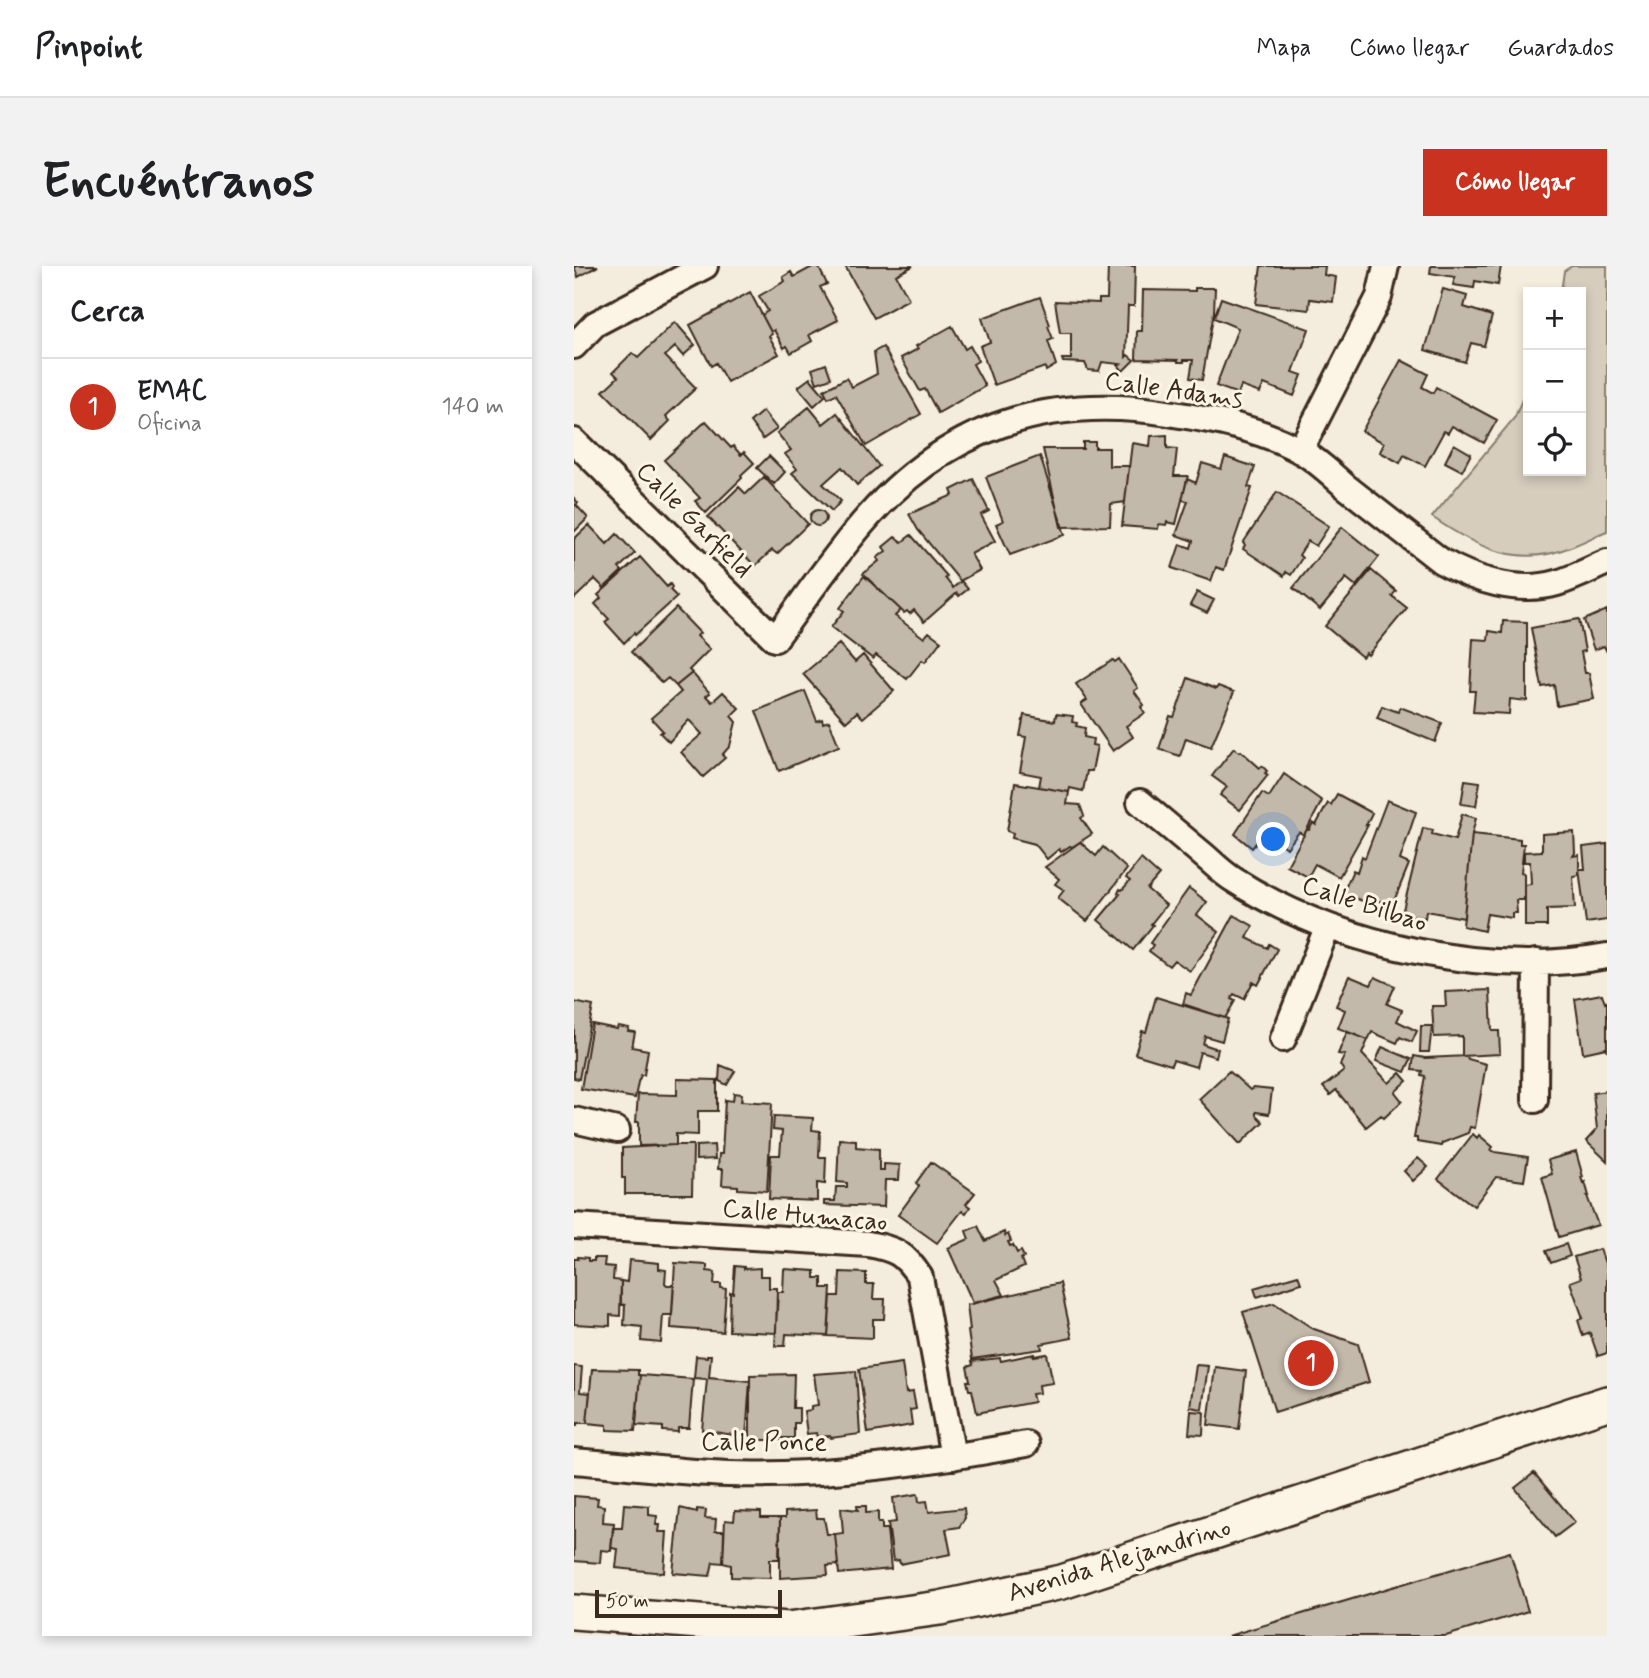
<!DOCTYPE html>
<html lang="es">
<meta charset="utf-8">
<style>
:root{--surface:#fff;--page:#f2f2f2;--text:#202124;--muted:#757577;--line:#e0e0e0;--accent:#c8321e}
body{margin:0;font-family:Mynerve,sans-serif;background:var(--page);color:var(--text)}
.controls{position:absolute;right:21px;top:21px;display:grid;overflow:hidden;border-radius:0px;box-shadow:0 4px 10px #0003}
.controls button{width:63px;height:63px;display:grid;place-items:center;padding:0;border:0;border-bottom:2px solid var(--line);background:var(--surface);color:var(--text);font:35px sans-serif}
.scale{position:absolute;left:21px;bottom:18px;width:187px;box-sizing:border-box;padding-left:7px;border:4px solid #3b2a1e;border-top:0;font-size:19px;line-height:24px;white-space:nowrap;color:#3b2a1e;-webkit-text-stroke:5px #fcf5e5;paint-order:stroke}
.you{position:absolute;left:700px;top:574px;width:24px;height:24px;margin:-18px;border:5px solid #fff;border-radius:50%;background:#1a73e8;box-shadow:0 0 0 10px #1a73e833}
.badge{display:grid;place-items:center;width:46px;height:46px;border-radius:50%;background:var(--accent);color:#fff;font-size:23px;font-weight:700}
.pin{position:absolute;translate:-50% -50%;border:4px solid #fff;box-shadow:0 2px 7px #0006}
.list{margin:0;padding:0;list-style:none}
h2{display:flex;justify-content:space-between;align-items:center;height:91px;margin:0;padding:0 28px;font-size:30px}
h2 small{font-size:23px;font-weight:400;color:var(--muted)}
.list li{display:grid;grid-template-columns:46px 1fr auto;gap:21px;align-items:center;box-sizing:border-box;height:98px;padding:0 28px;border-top:2px solid var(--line)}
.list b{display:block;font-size:26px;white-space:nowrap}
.list p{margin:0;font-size:23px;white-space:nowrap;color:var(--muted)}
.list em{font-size:23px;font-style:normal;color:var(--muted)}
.icon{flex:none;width:38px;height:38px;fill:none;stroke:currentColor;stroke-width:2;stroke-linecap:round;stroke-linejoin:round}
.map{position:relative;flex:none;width:1033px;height:1370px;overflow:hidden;border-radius:0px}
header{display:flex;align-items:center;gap:42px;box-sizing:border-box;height:98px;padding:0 35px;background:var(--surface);border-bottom:2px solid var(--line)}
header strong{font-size:33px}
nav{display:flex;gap:38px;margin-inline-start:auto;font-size:24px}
.intro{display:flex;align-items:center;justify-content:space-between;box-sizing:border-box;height:168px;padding:0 42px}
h1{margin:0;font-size:49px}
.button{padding:18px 32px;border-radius:0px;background:var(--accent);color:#fff;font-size:24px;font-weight:700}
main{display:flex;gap:42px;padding:0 42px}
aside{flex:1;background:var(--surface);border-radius:0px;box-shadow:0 4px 10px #0003}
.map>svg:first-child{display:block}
.green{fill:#d6cdbd;stroke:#887c6e;stroke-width:2}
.building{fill:#c3b9aa;stroke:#3b2a1e;stroke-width:2}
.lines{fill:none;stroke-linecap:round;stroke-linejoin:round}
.street-casing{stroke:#3b2a1e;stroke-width:30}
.secondary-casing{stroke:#3b2a1e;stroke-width:38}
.street{stroke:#fcf5e5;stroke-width:24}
.secondary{stroke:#fcf5e5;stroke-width:33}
.labels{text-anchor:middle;stroke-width:6;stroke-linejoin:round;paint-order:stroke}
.street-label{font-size:26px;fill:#3b2a1e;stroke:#fcf5e5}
</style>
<header>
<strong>Pinpoint</strong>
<nav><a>Mapa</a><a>Cómo llegar</a><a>Guardados</a></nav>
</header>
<div class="intro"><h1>Encuéntranos</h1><a class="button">Cómo llegar</a></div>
<main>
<aside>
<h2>Cerca<small></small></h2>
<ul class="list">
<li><span class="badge">1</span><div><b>EMAC</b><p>Oficina</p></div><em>140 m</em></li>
</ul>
</aside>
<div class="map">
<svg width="1033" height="1370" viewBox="0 0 1033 1370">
<rect width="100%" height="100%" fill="#f4eddd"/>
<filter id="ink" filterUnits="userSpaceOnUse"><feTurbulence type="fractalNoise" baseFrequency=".0143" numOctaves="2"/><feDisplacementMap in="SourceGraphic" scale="14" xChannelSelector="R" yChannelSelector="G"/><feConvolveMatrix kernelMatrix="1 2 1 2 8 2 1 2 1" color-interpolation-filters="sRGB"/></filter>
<g filter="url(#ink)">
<path class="green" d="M998 0H1033V265C1018 271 1004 279 988 284 940 301 897 278 858 251L941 151 954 119V205H1007V26H987L990 5Z"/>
<path class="building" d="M0 0H24L4 11Z
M240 0H244L253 18 246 21 264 54 235 69 238 75 217 87 213 80 210 82 200 64 197 66 188 49 194 45 185 30 211 15 209 11 217 6 220 11Z
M271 0H339L322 9 335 33 300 52Z
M534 0H561L560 40H554L552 91 554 89 560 94 549 105 544 99 546 98 528 96 525 105 514 104 511 97 489 96 488 93H497V67H486L481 35 525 37V33H533Z
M687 0H751L750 9 762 11 759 36 736 33 735 44 682 38Z
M857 0H927L924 19 901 15 900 22 879 19 881 11 856 7Z
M621 22H641L640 46 628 114 616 112 619 94H610V96H604V94L562 93 563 65H568L569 24 621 25Z
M869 23 893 30 890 41 918 50 910 80 897 77 891 96 851 84Z
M176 26 198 68 195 70 205 88 153 116 142 97 137 100 116 59Z
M466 31 476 59 474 60 479 73 474 75 482 99 472 105 471 101 420 119 406 80 416 76 408 52Z
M647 32 735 63 719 106 728 109 720 130 690 118 686 127 667 120 664 128 642 120 664 62 640 52Z
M101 56 121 79 109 90 101 81 91 90 122 122 92 150 96 155 77 174 29 125 44 111 39 106 58 87 64 92Z
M378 60 391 83 396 80 404 95 399 98 411 120 364 147 351 123 346 125 327 92 344 83 342 80Z
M309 81 347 148 292 180 262 128 254 132 250 124 272 112 278 121 303 108 300 86Z
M827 94 854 108 848 121 859 127 862 121 923 154 910 177 878 160 874 167 870 165 851 200 830 189 826 197 806 186 810 177 788 165Z
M252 98 257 112 243 117 238 103Z
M236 112 251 130 240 140 224 121Z
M235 141 249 158 263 147 305 200 283 219 268 201 249 218 267 235 258 245 218 207 223 203 211 188 217 184 203 167Z
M189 145 203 163 189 173 176 156Z
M132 155 157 182 159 180 167 189 170 186 180 197 167 209 168 212 132 247 121 235 126 232 90 194Z
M593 169V182L603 183 600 210H614L602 258 593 256 592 259 585 258 584 263 548 260 558 177 576 180 577 170Z
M509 176H521V182H535V200H555L551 236 537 238 536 260 487 261 469 183H509Z
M880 178 897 188 888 205 871 196Z
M195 190 211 206 200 218 183 202Z
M466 190 491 269 436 289 422 258 429 255 412 211Z
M651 191 681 201 674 221 678 222 650 304 642 301 637 315 598 302 606 278 617 282 619 275 602 269 614 235 608 234 613 213 622 217 628 197 647 203Z
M190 211 234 258 203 288 198 284 181 300 134 251 165 221 172 228Z
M399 213 415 245 407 249 421 275 397 288 406 304 386 315 344 264 335 248 379 229 377 224Z
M703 226 755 260 742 280 734 275 725 289 728 292 717 309 712 306 710 310 669 283 671 279 669 277Z
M0 232 4 237 2 239 14 252 0 266Z
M236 252a8 8 0 1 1 16 0a8 8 0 1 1-16 0Z
M15 259 33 278 43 268 61 287 45 302 48 305 30 322 21 313 0 333V273Z
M768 261 805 291 782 320 772 312 746 344 719 322Z
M337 269 373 310 371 312 379 322 387 315 394 323 385 330 383 327 350 356 340 344 336 348 333 345 330 347 289 308 305 295 303 292 312 285 309 281 321 271 328 276Z
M66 291 93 321 96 318 98 321 96 324 103 331 61 369 60 367 50 377 31 356 35 353 21 338 27 332 24 329Z
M797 304 822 325 818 330 833 342 794 389 792 387 788 391 751 360Z
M290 310 327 344 321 350 350 372 355 366 367 375 351 396 348 394 333 413 302 389 299 393 257 361 270 345 266 342Z
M623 326 640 334 633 347 616 339Z
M102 342 126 367 123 370 136 383 115 404 118 407 102 420 94 412 88 417 57 386Z
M1033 344V386L1030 380 1020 384 1010 354Z
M1005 353 1011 385 1007 386 1011 407H1015L1020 433 983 440 980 419 968 421 957 362Z
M929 355 953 356V435L936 433 935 448 899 446 901 425H896L899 373 914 374 915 365 928 367Z
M265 378 281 396 289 389 320 425 289 452 283 446 272 456 229 408Z
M545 393 564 422 560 425 570 439 567 441 571 447 552 460 559 471 539 485 507 438 513 434 502 418 539 394 541 396Z
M118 407 136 427 132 430 138 436 149 426 165 442 157 450 162 456 156 480 148 489 151 492 129 511 107 486 128 468 115 454 95 476 86 467 89 465 77 452 107 426 102 420Z
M614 412 642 423 644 420 660 426 637 481 612 472 606 490 585 483 596 450 600 451 602 446Z
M231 425 243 455 248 453 249 457 255 455 265 480 205 505 182 445Z
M808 440 824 446 826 441 868 457 861 476 803 452Z
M482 448 499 450 498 456 503 457 502 460 511 462 510 471 519 473 518 479 523 480 518 505H513L509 525 496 522 495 526 465 521 467 510 446 506 452 471 446 470 450 449 481 455Z
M660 482 665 486 667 485 686 502 688 500 693 505 691 507 694 509 666 544 646 529 653 521 638 510Z
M710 508 748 535 730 569 725 566 713 582 692 565 678 582 661 568 688 527 695 531Z
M891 514 906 516 902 540 887 538Z
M441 517 495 526 493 538 506 539 510 550 507 552 518 568 498 581 496 580 487 586 485 583 473 593 461 578 438 572 439 567 433 565Z
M763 528 798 547 792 559H794L765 611 741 598 734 611 713 600 733 563 735 564 739 557 742 559 754 537 757 539Z
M813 534 842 546 826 594 835 598 818 640 796 631 793 637 769 627 779 604 783 606 788 590 791 592Z
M888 548 902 552 898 568 890 652 852 645 851 652 828 648 849 562 859 564 858 568 881 574Z
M1000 566 1001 587 999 590 1005 589V609L999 610 1001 642 973 643V660H951V619L957 618 956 596H950V586L968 585V568Z
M898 568 946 573V578H950L947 606 950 607V634H942L943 647H938V652L913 648 910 665 889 660Z
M506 576 522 590 529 581 553 603 513 655 484 632 490 624 481 618 485 613 471 601Z
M1033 578V654L1012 657 1005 603H1011L1009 581Z
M567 593 585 609 573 623 592 639 577 658 579 659 559 684 524 654 546 628 544 627 546 623 548 624 556 615 552 612Z
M615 622 633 636 623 649 645 666 616 705 600 694 595 700 575 685 579 679 576 677Z
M660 649 679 660 673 672 693 682 695 678 703 683 684 719 679 716 670 733 660 728 657 733 661 735 651 752 609 738 612 727 617 729Z
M775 710 797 719 801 711 821 720 813 738 828 744 823 755 843 765 838 776 826 771 823 777 798 766 794 774 764 762 771 744 762 740Z
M916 724 918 765H925L926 788 888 790V770L860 771 858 740H872L871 726Z
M1028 728 1031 737 1033 736V785L1032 782 1009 787 1001 733Z
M582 731 654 753 648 775 631 770 629 778 644 783 642 791 626 786 622 801 599 794 597 799 561 788 568 765 572 766Z
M0 736 19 740 5 813 0 812Z
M18 758 43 763 44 760 55 762 54 765 61 766 58 781 74 784 70 809H67L64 816 61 832 7 823Z
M847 760H858L855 786H846Z
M773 766 794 774 788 788 815 817 826 807 833 815 821 826 828 835 810 852 807 849 792 861 762 824 756 829 749 821 770 805 766 799 771 789 764 788Z
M808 781 837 793 831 806 802 795Z
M840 790 851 792 893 790 894 793 912 798 901 862 896 861 894 867 868 877 867 880 843 876V872H840L851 810 847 809 848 805 838 804Z
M146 799 161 805 153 819 145 815Z
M655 805 676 824 679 822 698 824 695 848 682 846V849L689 856 666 878 625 833Z
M103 813 143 814V845H124V869L102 868V879L65 880V856H62L64 828 103 829Z
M1033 825V895L1012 875 1023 863 1019 827Z
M160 827 168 828 167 835 198 837 193 925 164 923V920L148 919 149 903H144L145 888H148L151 834 159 835Z
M200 850 239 852 238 864 246 865 245 891H252L251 918 243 917V935L195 933 197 889H206L208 865 199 864Z
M899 868 903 872 905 869 919 881 917 884 921 886 954 891 950 915 922 911 900 940 864 913Z
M265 873 282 874V881L305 883V904H310V898L326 899 325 914H311L310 941 250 939V935H261L262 921H273V917L263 916Z
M102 879H119L118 928H51V912H48V882Z
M140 879 141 893 122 894V880Z
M1002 886 1009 911H1007L1009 917 1011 916 1015 930H1013L1024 959 985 971 968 911 978 908 974 894Z
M844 892 854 901 839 915 830 905Z
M357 896 401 927 392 938 396 941 392 947 388 945 363 977 324 949 345 920 342 917Z
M404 960 411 975 430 966 431 970 434 968 437 975 434 976 436 980 439 979 443 987 447 985 450 991 447 993 450 1001 422 1014 430 1029 399 1037 374 982 395 973 392 965Z
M992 978 996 990 977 997 972 985Z
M1026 983 1033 1003V1087L1024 1090 1016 1067 1009 1070 1004 1054 1009 1052 996 1016 1007 1012 1000 991Z
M4 991 14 992V995H20V992H31L30 1000 40 1001 39 1014 47 1015 46 1050 36 1049V1060L0 1058V993H4Z
M55 994 85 997V1003L92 1004 91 1017 93 1019H100L98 1049H89L87 1077 67 1075 68 1061 50 1059 51 1039 47 1038V1015L53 1016Z
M101 997 133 999V1005L141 1006 140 1018H147V1022L152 1023 149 1066 97 1062Z
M161 1000 170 1001V1003L186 1002V1010H195V1022H203L202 1067 155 1065 156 1026 159 1027Z
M210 1003 241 1005V1012H248V1022H257L254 1070 212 1068 211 1080H201L204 1026H209Z
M266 1006 292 1007V1018H300L299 1033H311L310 1053H299V1072L254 1070 257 1030H265Z
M724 1009 727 1017 683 1031 680 1022Z
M486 1017 498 1072 467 1078 468 1083 398 1093 394 1065 396 1064 393 1039Z
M700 1037 740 1063 784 1078 795 1116 701 1146 669 1046Z
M460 1088V1090L473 1088 479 1117 465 1119 466 1127 458 1128 460 1136 403 1147 398 1124H395L393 1115H396L393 1101 399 1099 398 1095 426 1092 427 1095Z
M133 1089H137L135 1111 176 1115 172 1171 128 1164 133 1113 120 1112 122 1090 133 1091Z
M328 1097 332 1127 339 1126 342 1143 336 1144 338 1159 294 1167 285 1103Z
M622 1099 634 1100 628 1143 616 1141Z
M0 1100 8 1101 6 1126 16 1127 13 1157H3V1159H0Z
M641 1101 672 1105 665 1163 634 1159Z
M18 1103 64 1104V1109H66L61 1165 33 1164V1159L13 1157Z
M282 1105 286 1168 257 1172 256 1170 243 1171 242 1167 233 1168 230 1145 237 1144V1140L244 1139 240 1108Z
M220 1108 219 1142H225V1157H220V1172H206V1174H176V1109Z
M66 1109 119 1113 115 1162H104V1166L89 1165V1161L62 1159Z
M617 1145 630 1146 629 1169 615 1168Z
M960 1207 1001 1256 981 1271 941 1222Z
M344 1228 345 1236 353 1235 355 1246 390 1242 391 1252 385 1261 372 1263 377 1288 326 1298 325 1294 319 1295 314 1257 322 1256 319 1232Z
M0 1230 24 1232 23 1239 30 1240 29 1256 40 1257 37 1285 27 1284 26 1297 0 1295Z
M50 1238 75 1240V1249L83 1250 82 1259H86L85 1266H93L90 1307 42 1302 44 1283 37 1282 39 1262H48Z
M283 1240H292V1247L304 1246V1257H308V1263H313L317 1303 265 1308 261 1268 269 1267 267 1242 284 1244Z
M106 1242 123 1246V1243L132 1244 131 1252 142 1253 141 1265H150L149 1297 139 1296 136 1310 99 1307Z
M242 1244 243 1252H250L253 1268H261L264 1299 253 1300 254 1309 206 1312V1252H211V1246Z
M161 1245 187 1246V1252H206L205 1293H196V1312L157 1311V1299L149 1297 151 1254 160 1255Z
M936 1286 954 1345 872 1370H654Z"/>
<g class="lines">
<g class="street-casing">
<path id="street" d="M0 80 21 58 131 0
M0 175 201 373C231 333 260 289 294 251 374 160 475 128 594 147 639 154 685 162 725 184 742 193 757 208 771 220 803 245 835 270 867 295 900 314 944 328 983 317 1000 312 1017 303 1033 296
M726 185 805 31 812 0
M566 536C586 553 607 570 627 587 638 596 648 607 660 614 762 679 913 712 1033 690
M709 773 753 662
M961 834 962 696
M0 854 43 864
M0 960 294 978C322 983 330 987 346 1011L379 1191
M0 1195C51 1199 103 1206 155 1208 254 1211 354 1196 452 1178"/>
</g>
<g class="secondary-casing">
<path id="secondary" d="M0 1346 214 1363 366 1342 488 1316 1033 1137"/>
</g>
<use href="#street" class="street"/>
<use href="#secondary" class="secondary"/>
</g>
</g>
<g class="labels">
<g class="street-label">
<text transform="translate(600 123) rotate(8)" y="9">Calle Adams</text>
<text transform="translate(121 253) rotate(45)" y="9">Calle Garfield</text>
<text transform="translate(791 637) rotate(18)" y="9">Calle Bilbao</text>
<text transform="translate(231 948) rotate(5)" y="9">Calle Humacao</text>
<text x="190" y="1184">Calle Ponce</text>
<text transform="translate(545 1293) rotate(-17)" y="9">Avenida Alejandrino</text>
</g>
</g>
</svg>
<div class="controls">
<button>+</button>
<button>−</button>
<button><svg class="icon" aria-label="locate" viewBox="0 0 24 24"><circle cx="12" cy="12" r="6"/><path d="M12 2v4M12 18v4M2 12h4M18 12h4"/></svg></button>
</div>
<div class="scale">50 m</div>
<div class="you"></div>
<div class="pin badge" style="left:737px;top:1097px">1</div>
</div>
</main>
